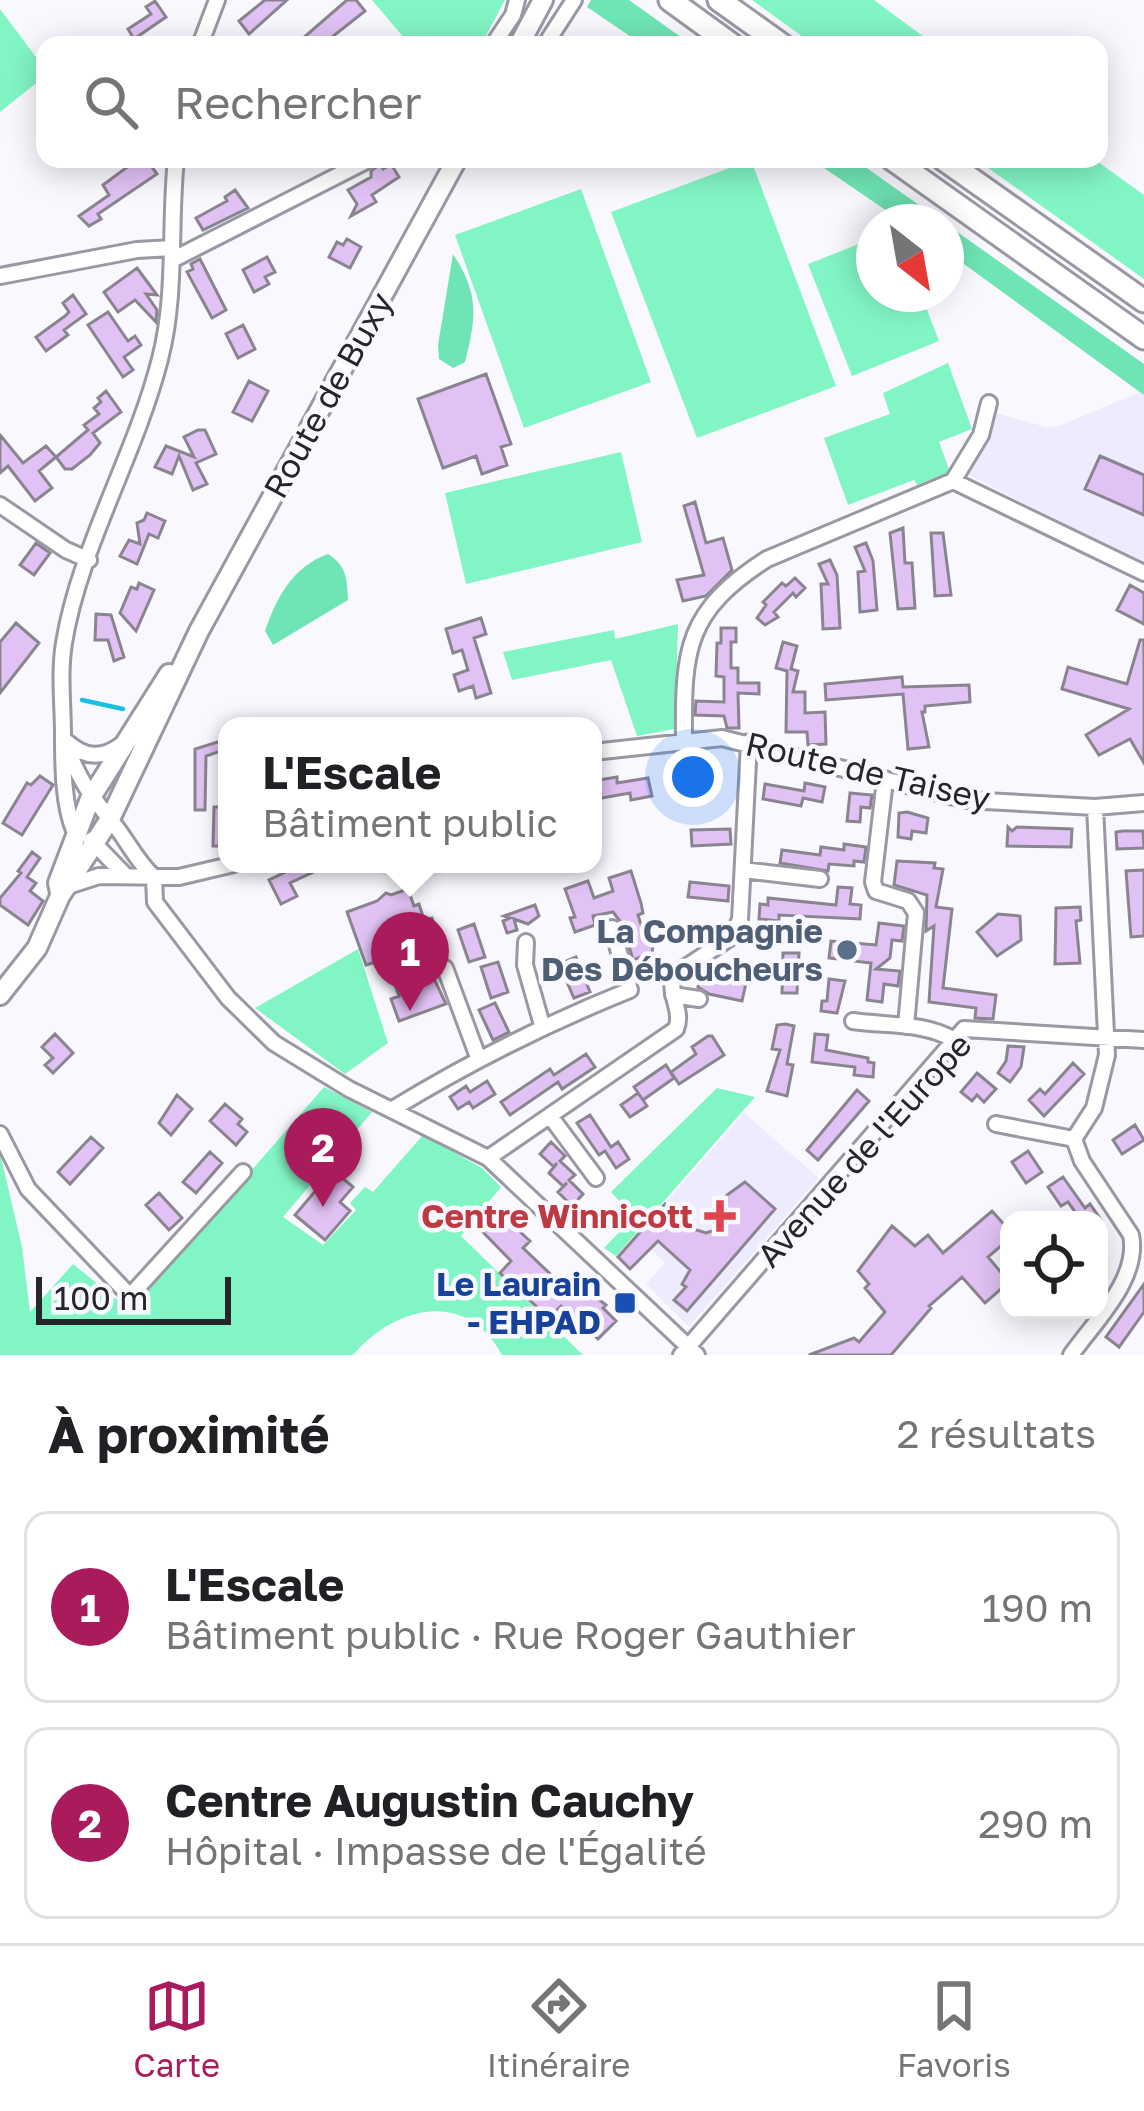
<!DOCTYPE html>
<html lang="fr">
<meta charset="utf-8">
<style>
:root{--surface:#fff;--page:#f6f6f6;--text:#202124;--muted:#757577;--line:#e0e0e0;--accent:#a91b5b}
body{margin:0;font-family:"Golos Text",sans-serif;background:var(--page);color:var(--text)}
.controls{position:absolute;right:36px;bottom:36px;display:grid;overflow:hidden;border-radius:24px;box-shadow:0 6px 30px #0003}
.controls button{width:108px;height:108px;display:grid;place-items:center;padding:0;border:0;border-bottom:3px solid var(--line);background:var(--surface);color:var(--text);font:60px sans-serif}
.compass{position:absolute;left:856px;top:204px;width:108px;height:108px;border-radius:50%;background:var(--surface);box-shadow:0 6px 30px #0003;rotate:149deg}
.scale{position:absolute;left:36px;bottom:30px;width:195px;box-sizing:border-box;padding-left:12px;border:6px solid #26262a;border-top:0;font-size:33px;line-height:42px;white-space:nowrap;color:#26262a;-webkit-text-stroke:9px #f9f8ff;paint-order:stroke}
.you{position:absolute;left:693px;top:777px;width:42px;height:42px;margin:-30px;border:9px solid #fff;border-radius:50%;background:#1a73e8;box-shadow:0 0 0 18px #1a73e833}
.badge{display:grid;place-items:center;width:78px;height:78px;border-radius:50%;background:var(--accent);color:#fff;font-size:39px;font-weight:700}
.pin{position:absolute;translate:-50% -99px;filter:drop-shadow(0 3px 6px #0008)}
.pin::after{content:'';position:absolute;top:63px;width:42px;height:36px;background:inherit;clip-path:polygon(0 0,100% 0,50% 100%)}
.popup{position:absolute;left:218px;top:717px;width:384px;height:156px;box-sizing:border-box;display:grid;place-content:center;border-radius:24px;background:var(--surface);filter:drop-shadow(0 3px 9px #0005);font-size:39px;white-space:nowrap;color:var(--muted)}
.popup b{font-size:45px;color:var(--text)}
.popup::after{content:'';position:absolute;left:50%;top:100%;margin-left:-24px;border:24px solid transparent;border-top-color:var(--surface)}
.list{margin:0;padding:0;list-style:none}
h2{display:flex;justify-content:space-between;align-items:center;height:156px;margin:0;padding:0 48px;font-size:51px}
h2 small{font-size:39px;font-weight:400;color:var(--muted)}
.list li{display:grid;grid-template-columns:78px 1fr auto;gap:36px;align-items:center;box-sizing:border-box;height:192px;margin:0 24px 24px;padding:0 24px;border:3px solid var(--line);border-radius:24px}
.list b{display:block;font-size:45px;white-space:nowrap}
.list p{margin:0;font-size:39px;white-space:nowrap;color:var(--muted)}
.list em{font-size:39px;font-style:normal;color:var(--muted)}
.icon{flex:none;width:66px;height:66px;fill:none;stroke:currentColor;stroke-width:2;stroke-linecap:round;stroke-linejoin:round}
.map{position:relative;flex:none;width:1144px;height:1355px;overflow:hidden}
.search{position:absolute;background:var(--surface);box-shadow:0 6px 30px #0003;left:36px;right:36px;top:36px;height:132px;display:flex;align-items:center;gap:30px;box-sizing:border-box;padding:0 42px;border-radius:24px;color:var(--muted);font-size:45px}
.sheet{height:588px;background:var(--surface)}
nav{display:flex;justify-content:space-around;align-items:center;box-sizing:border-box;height:168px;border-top:3px solid var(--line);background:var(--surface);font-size:33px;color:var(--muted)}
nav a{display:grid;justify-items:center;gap:6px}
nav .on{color:var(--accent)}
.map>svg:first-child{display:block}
.built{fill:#efebfe}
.green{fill:#82f5c4}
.forest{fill:#6fe5b5}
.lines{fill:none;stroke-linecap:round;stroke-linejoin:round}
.stream{stroke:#19c0df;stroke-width:4.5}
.building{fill:#e1c2f5;stroke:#8a848e;stroke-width:3}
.minor-casing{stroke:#9a98a3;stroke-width:20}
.major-casing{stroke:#9a98a3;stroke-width:24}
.highway-casing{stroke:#9a98a3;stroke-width:27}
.minor{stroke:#fff;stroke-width:14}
.major{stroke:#fff;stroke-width:18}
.highway{stroke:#fff;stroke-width:21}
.service-dot{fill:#5c6f8a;stroke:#f9f8ff;stroke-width:4.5}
.health-dot{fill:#e0444e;stroke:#f9f8ff;stroke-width:4.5}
.transit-dot{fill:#1a4fb4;stroke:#f9f8ff;stroke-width:4.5}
.labels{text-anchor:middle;stroke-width:9;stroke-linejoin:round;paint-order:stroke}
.street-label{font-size:33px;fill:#26262a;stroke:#f9f8ff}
.service-label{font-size:33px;font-weight:bold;fill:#4e5e75;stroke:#f9f8ff;text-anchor:end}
.health-label{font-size:33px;font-weight:bold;fill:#be3a42;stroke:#f9f8ff;text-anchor:end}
.transit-label{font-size:33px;font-weight:bold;fill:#164399;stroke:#f9f8ff;text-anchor:end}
</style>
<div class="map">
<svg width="1144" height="1355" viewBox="0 0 1144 1355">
<rect width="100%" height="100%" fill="#f9f8ff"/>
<path class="built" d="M1140 392 1144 395V564L967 474 997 413 1046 427 1059 426Z
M744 1113 819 1178 689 1327 646 1284 665 1263 637 1235Z"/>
<path class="green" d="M372 0H505L481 45H410Z
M752 0H874L935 45H814Z
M0 9 45 69V76L0 112Z
M1094 159 1144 195V279L977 160Z
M751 160 836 386 697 438 611 212Z
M581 189 651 382 524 428 455 235Z
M874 238V294H921L939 341 852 376 808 264Z
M948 363 972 429 939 442 950 472 917 485 914 480 848 505 824 438 890 414 883 393Z
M621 452 642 542 466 584 445 493Z
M678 624 675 729 637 736 611 660 512 680 503 652 614 630 615 639Z
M358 949 388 1043 345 1074 255 1008Z
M324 1087 372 1112 283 1217 323 1245 356 1210 350 1203 365 1187 373 1192 423 1135 482 1168 501 1187 461 1236 583 1355H502C466 1288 395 1306 353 1355H0V1153L22 1247 30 1312 73 1264 130 1310Z
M717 1088 755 1097 616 1256 604 1248 634 1217 611 1192Z"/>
<path class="forest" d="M591 0H629L692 45H643L587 7Z
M811 159H854L943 222H903Z
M946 224 1144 364V395L946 251Z
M453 254C480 295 476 318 465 362L453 368 439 359 438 345Z
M328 554C347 566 347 579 348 600L273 645 265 631C277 596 293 567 328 554Z"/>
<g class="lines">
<path class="stream" d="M82 700 123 709"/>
</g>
<path class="building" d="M265 0H287L249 34 239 21Z
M347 0H356L365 11 322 45H295Z
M155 1 166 17 134 39 128 29 151 14 146 7Z
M119 159H146L157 174 98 214 101 219 89 226 79 216 109 195 103 185 126 168Z
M380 164 383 169 391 164 399 177 372 195 376 202 351 216 357 204 348 190 371 177V171Z
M235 190 248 208 203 230 196 218 227 201 225 197Z
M347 239 361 247 350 268 329 257 337 242 343 245Z
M267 257 275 272 265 277 269 284 254 292 243 270Z
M200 259 226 310 212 318 187 272 193 269 191 264Z
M137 268 157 295 146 294 157 310 156 322 135 300 118 312 104 292Z
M73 295 86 314 64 330 68 335 46 351 36 337 65 316 69 312 63 303Z
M108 312 128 341 135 336 141 345 124 357 133 370 123 377 88 325Z
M243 325 255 349 238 358 226 334Z
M486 374 511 444 501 447 507 465 482 474 476 456 443 468 418 399Z
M249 381 268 391 252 421 233 412Z
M106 391 121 412 93 433 100 443 90 455 72 469H65L56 457 88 430 84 425 99 414 94 408 101 402 98 398Z
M198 430H205L216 454 196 463 207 484 193 490 179 456 172 474 155 467 166 446 194 457 184 437Z
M0 435 23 463 46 446 56 457 39 471 52 488 35 501 8 466 0 473Z
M1100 456 1144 475V515L1085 489Z
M695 502 706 543 723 538 732 570 706 596 683 601 677 580 704 575 684 506Z
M147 513 165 521 158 538 149 534 137 564 120 556 129 540 140 544 137 523 144 520Z
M903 528 905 563H912L915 608 898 609 890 533Z
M931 533H943L951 595 935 596Z
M36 543 50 553 34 575 20 565Z
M866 543 873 561 877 610 860 612 858 572 865 571 855 547Z
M830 560 837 575 840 628 823 629 821 584H828L819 564Z
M795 578 805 588 796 597 793 593 774 612 778 617 765 625 757 618 766 605 763 602 782 583 786 586Z
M139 583 154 590 136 631 120 613 131 587 137 589Z
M1130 585 1144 593V624L1117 610Z
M96 614 111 615 124 657 114 661 108 640H95Z
M481 618 486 634 474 638 491 693 476 698 473 686 459 691 454 675 468 670 462 650 453 653 446 629Z
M16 623 39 643 0 693V642Z
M721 628H736V642H731V668H738V683H759V694L738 693 739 728H727L724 716 695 715 696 701 724 702V677L716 676 717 643H721Z
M1140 640H1144V763L1130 739 1099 755 1086 735 1129 709 1062 689 1068 667 1127 684Z
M783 642 797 646 791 669 798 671 793 692H805V713L825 712 826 744 808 745 807 732H786L787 671 776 668Z
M902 677 903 687 969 685 970 702 925 706V712H922L929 747 908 749 903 694 826 700 825 684Z
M227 739V749L206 756 205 810H195V749Z
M674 771 713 772V788L673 786Z
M40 776 53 785 22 835 3 823 27 783 31 785Z
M617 777V783L648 778 652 796 631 800 630 793 596 799 593 781Z
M805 783 825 787 822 802 803 798 801 806 763 799 765 784 804 791Z
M850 793 872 795 870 808 861 807 860 822 847 821Z
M214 807H227V846H213Z
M907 812 928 818 926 833 912 831 911 839 898 837 899 813Z
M1008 827 1012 831 1017 827 1072 829 1071 847 1007 846Z
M730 829 731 844 692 846 691 830Z
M1123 831H1143L1144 848 1117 849 1116 832Z
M844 844 866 847 864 862 854 861V866L829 864 828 871 780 863 782 850 820 855 821 847 844 850Z
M32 852 40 858 27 877 36 883 30 891 43 901 28 925 0 905V898L21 873 18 871Z
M897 861 935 863 934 868 943 869 936 907 952 909 943 988 996 995 993 1019 975 1018 976 1008 929 1002 934 926 926 931 927 895 894 885Z
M302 864H331L290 883 297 896 281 904 269 880Z
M1144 870V936L1131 937 1126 871Z
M631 871 641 903 643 913 638 915 646 941 654 938 652 953 633 960 623 925 613 912 593 916 595 925 575 932 570 918 575 917 565 889 588 881 594 898 613 891 609 878Z
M690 882 729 886 728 901 688 897Z
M838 887 852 888 850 904 861 905 860 919 779 915V921L759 919 760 904 768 905V898L836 905Z
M408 889 414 906 419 904 424 920 432 918 442 949 434 951 437 960 427 964 446 1004 399 1021 391 999 399 996 392 976 382 970 378 961 366 965 347 912 377 901 386 893 391 895Z
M535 905 539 916 528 924 514 919 517 930 507 933 503 921 510 918 504 916Z
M1080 907 1081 920 1076 921 1080 963 1055 964 1056 908Z
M998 914 1020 916 1021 940 997 956 977 932Z
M879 923 904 926 902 941 892 940 890 958 876 969 900 971 898 986 884 984 882 1002 867 1000 871 963 829 958 831 941 876 945Z
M474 924 485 957 469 962 458 930Z
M783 953H799L797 993H782Z
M576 957 590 992 574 998 559 964Z
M498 962 508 992 491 998 481 967Z
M704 968 718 971 717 977 746 983 742 1001 709 994 698 987Z
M829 979 845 981 837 1013 821 1011 822 1001H827Z
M495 1003 509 1032 493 1040 479 1010Z
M785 1024 794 1026 787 1064 793 1065 787 1096 767 1091 780 1050 772 1049 777 1025Z
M55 1034 73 1053 53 1073 45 1065 53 1058 42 1047Z
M815 1034 828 1035 826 1050 868 1058V1062L874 1063 873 1077 854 1075 855 1067 812 1062Z
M708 1036H712L724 1055 679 1084 671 1072 696 1054 692 1047Z
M1008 1046 1024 1047 1021 1067 1010 1082 998 1073 1006 1061Z
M586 1054 595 1067 562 1089 558 1082 510 1115 501 1102 550 1069 554 1075Z
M1073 1063 1084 1074 1044 1116 1029 1100 1040 1089 1045 1094Z
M666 1065 674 1078 643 1100 647 1106 630 1117 621 1105 638 1093 643 1100 634 1087Z
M977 1073 996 1089 984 1102 977 1095 972 1101 961 1092Z
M487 1081 495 1094 473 1108 469 1102 458 1109 450 1097 466 1086 470 1092Z
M857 1090 869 1101 818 1160 807 1150Z
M177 1095 192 1109 171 1135 159 1123Z
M225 1104 242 1119 238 1124 247 1132 236 1145 210 1121Z
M590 1115 611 1147 618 1142 629 1159 616 1168 605 1151 599 1155 577 1123Z
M1135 1125 1144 1140 1122 1154 1113 1140Z
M91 1137 103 1148 70 1184 58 1172Z
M551 1142 565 1156 560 1161 575 1175 569 1180 583 1194 572 1206 558 1192 567 1183 563 1186 549 1173 557 1163 554 1167 540 1154Z
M1028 1151 1042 1172 1026 1183 1012 1162Z
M210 1152 222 1163 196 1193 183 1182Z
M333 1170 353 1187 340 1202 350 1211 325 1240 295 1215Z
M1063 1177 1085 1208 1090 1204 1101 1220H1081L1068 1202 1061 1206 1048 1187Z
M745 1182 775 1209 687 1311 674 1300 686 1287 682 1284 690 1270 658 1241 630 1269 618 1257 665 1204 680 1212 690 1228 706 1233 715 1230 726 1218 727 1195Z
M159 1193 182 1218 169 1230 146 1205Z
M494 1208 520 1226 517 1229 530 1241 523 1248 564 1287 567 1284 575 1293 581 1286 606 1305 603 1308 616 1321 598 1339 561 1306 549 1318 500 1273 511 1261 477 1226Z
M992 1211 1009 1230V1239L988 1257 1009 1282 985 1303 962 1277 929 1306 931 1308 891 1355H809L854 1338 859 1342 885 1312 865 1288 869 1284 858 1271 892 1226 915 1246 928 1235 943 1253Z
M1144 1284V1312L1119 1347 1106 1337Z"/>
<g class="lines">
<g class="minor-casing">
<path id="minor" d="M200 45 217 0
M493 45 513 15 517 0
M545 45 574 0
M172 260 370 159
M0 276 137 250 172 248
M953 481 1144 573
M0 505 66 550 89 560
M684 739C683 649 686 611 767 559L953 481 981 435 989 403
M67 742C85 758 102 759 121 745
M67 749C82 784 89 793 113 823 128 841 136 861 154 877
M593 752 722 738 966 800 1095 807 1144 803
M885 780 873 882 876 891 908 901 916 913 906 1026
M75 833C63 805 63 766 63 735 63 704 59 674 64 643 79 549 136 454 160 359 177 294 169 225 176 159
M91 840 125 875
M743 870 820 879
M154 877 155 902 228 998 274 1043 349 1089 488 1158 697 1355
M68 886 99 876 179 877 234 864
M526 942 525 965 542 1025
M445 968 478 1057
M673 995 699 999
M853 1021C885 1026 926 1022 954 1040
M391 1110C468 1063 545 1024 630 990L612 928
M550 1116 596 1178
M996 1124 1074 1139
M0 1134 28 1189 130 1296 243 1172
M488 1158 676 1029C684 1010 666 993 675 974L730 938 740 920 749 742
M681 1355 964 1029 1144 1040
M1071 1355C1094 1322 1140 1279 1131 1235L1082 1161 1074 1139 1094 1108 1107 1055 1095 807"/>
</g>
<g class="major-casing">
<path id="major" d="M519 45 543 0
M60 893 58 883 90 799 169 674
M0 995 37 948 60 896 110 819 199 631 457 159"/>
</g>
<g class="highway-casing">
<path id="highway" d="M670 0 732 45
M719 0 782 45
M892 159 1144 338
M943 159 1144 301"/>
</g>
<use href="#minor" class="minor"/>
<use href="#major" class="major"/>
<use href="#highway" class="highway"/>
</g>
<circle class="service-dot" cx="847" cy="950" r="12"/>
<path class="health-dot" d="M714 1198h12v12h12v12h-12v12h-12v-12h-12v-12h12z"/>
<rect class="transit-dot" x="613" y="1291" width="24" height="24" rx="6"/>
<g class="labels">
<g class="street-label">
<text transform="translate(328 395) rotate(-61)" y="12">Route de Buxy</text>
<text transform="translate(868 771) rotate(13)" y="12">Route de Taisey</text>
<text transform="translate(864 1150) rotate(-48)" y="12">Avenue de l'Europe</text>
</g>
<g class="service-label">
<text x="823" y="943">La Compagnie<tspan x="823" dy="38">Des Déboucheurs</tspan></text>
</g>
<g class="health-label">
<text x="693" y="1228">Centre Winnicott</text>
</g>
<g class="transit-label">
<text x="601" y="1296">Le Laurain<tspan x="601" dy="38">- EHPAD</tspan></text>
</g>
</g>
</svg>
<div class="controls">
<button><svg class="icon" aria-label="locate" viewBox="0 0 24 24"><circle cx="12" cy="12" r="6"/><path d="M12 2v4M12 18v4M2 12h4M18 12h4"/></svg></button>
</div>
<svg class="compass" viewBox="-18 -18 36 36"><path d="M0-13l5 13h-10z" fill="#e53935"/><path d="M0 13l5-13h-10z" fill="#757577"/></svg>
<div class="scale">100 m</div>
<div class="you"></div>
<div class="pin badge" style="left:410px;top:1011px">1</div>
<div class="popup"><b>L'Escale</b>Bâtiment public</div>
<div class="pin badge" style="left:323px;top:1207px">2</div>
<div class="search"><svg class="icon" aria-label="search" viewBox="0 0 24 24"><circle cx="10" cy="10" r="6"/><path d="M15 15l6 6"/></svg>Rechercher</div>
</div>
<section class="sheet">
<h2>À proximité<small>2 résultats</small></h2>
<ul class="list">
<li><span class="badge">1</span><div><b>L'Escale</b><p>Bâtiment public · Rue Roger Gauthier</p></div><em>190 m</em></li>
<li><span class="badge">2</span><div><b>Centre Augustin Cauchy</b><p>Hôpital · Impasse de l'Égalité</p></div><em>290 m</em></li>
</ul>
</section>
<nav>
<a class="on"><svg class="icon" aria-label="map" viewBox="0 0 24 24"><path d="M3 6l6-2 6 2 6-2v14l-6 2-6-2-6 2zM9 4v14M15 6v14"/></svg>Carte</a>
<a><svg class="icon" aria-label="directions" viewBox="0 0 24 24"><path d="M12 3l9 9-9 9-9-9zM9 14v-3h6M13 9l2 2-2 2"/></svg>Itinéraire</a>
<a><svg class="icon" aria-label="saved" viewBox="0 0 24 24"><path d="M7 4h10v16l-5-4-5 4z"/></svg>Favoris</a>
</nav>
